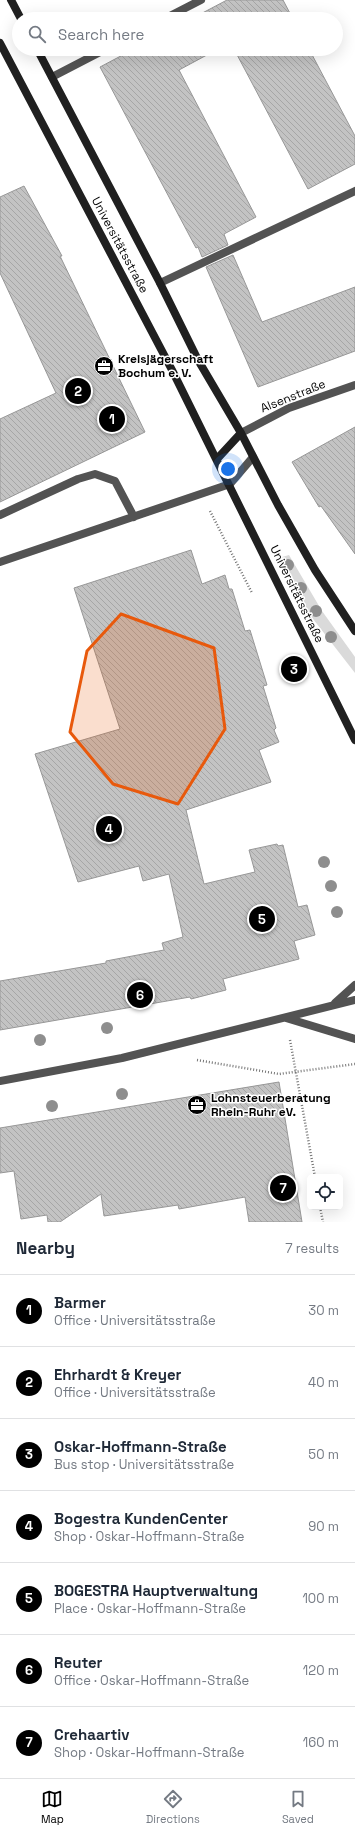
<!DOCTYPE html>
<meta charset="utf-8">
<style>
:root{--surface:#fff;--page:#f6f6f7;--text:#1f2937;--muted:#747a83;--line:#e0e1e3;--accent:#000}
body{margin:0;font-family:"Space Grotesk",sans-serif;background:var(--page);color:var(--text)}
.controls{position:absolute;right:12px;bottom:12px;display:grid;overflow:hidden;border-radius:6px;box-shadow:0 4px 16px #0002}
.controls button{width:36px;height:36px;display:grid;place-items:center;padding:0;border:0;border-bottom:1px solid var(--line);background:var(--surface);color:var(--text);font:20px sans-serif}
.you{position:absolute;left:228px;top:469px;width:14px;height:14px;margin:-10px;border:3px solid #fff;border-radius:50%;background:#1a73e8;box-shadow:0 0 0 6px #1a73e833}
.badge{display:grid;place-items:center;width:26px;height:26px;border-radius:50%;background:var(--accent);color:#fff;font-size:13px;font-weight:700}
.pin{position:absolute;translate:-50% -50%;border:2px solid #fff;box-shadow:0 1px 4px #0006}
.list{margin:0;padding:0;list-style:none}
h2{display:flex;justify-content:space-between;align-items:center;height:52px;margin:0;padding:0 16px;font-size:17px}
h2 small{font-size:13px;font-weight:400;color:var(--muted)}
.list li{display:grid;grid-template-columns:26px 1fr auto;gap:12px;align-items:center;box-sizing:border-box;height:72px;padding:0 16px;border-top:1px solid var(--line)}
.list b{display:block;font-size:15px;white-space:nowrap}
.list p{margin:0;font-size:13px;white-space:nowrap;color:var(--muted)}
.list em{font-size:13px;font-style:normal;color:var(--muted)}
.icon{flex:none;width:22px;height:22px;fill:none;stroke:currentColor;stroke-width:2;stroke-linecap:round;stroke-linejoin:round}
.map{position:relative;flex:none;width:355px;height:1222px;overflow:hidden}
.search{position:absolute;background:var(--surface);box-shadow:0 4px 16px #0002;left:12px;right:12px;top:12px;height:44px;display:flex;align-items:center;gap:10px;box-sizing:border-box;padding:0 14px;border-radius:22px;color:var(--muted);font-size:15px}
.sheet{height:556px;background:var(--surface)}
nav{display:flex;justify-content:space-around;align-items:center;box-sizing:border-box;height:56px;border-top:1px solid var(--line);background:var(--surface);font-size:11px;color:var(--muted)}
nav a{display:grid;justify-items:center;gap:2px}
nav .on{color:var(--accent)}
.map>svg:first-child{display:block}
.green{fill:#dadada}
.building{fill:url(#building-back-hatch);stroke:#979797}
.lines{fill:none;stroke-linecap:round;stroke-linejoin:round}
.path{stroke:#757575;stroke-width:2.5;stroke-dasharray:1 2;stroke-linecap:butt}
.service{stroke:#535353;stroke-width:8}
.minor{stroke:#535353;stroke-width:8}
.tertiary{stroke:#535353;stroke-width:8}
.secondary{stroke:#202020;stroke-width:8}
.tree{fill:#8e8e8e}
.marked{fill:#e8590c;fill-opacity:0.2;stroke:#e8590c;stroke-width:3;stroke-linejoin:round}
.labels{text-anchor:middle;stroke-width:3;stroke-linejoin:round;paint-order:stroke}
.street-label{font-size:12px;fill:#000;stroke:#fff}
.poi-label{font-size:12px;font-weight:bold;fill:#000;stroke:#fff;text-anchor:start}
</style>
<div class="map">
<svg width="355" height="1222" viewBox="0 0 355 1222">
<defs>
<pattern id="building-back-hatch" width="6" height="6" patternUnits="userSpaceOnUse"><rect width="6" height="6" fill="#c3c3c3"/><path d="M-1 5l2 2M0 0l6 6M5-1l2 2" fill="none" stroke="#a6a6a6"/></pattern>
</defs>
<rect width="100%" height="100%" fill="#fff"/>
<path class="green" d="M289 555 322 611 355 657V673L310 615 282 557Z"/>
<path class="building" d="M227 0H283L293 19H191Z
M134 49H218L179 70 256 217 224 234 228 245 202 257 198 247 196 248 100 67Z
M234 49H309L355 136V164L308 189Z
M24 186 62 256H60L145 432 0 502V419L56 393 0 273V197Z
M233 255 262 322 355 287V351L258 387 206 267Z
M355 427V554L321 506 319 507 292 462Z
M191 550 202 584 225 575 229 589H232L245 631 250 630 267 685 263 686 276 728 274 730 279 742 259 750 271 782 186 810 204 884 255 872 249 850 277 844 278 846 283 845 298 907 307 905 315 935 294 941 299 959 223 979 226 990 191 999 190 997 0 1030V981L106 963V961L164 950 162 943 183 937 169 874 143 881 139 866 78 882 35 754 120 729 74 588Z
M279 1082 302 1222H249L245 1197 179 1209 178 1205 104 1216 101 1194 60 1222H48L47 1215 21 1219 14 1171 0 1173V1128Z"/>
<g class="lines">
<path class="path" d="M210 511 252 593
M290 1040 315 1177
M197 1060 279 1074 355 1064
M320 1207 323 1222"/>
<path class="service" d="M164 19 201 0
M52 77 106 49
M160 283 355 191
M0 515 78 479 95 474 115 481 134 517
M0 562 230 484 253 457"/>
<path class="minor" d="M241 433 289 408 355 385"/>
<path class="tertiary" d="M335 1003 355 985
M286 1018 355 1039
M0 1081 122 1058 355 1000"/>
<path class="secondary" d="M11 0 21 19
M0 43 172 370 355 740
M37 49 160 283 198 360 241 433 278 505 315 570 355 631
M217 459 241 433"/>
</g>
<g class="tree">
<circle cx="288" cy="565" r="6"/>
<circle cx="301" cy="588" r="6"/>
<circle cx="316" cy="611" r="6"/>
<circle cx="331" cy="637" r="6"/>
<circle cx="324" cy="862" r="6"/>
<circle cx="331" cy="886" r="6"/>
<circle cx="337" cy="912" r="6"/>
<circle cx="107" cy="1028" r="6"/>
<circle cx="40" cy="1040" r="6"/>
<circle cx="122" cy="1094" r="6"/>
<circle cx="52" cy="1106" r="6"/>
</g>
<path class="marked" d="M121 614 214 648 225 729 178 804 113 784 70 732 87 651Z"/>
<defs>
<g id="office-disc" transform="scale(1)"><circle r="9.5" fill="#000" stroke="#fff"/><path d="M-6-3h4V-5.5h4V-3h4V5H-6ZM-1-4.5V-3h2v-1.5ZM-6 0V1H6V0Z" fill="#fff"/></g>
</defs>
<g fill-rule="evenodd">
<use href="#office-disc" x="104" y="366"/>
<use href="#office-disc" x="197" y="1105"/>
</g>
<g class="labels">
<g class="street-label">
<text transform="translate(120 245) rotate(62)" y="4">Universitätsstraße</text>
<text transform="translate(293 396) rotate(-22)" y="4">Alsenstraße</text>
<text transform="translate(297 594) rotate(64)" y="4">Universitätsstraße</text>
</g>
<g class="poi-label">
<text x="118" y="363">Kreisjägerschaft<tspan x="118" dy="14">Bochum e. V.</tspan></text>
<text x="211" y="1102">Lohnsteuerberatung<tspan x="211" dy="14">Rhein-Ruhr eV.</tspan></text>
</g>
</g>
</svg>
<div class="controls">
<button><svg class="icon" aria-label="locate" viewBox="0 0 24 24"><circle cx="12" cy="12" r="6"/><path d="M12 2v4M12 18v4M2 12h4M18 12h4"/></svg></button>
</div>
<div class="you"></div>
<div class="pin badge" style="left:112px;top:419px">1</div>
<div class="pin badge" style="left:78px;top:391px">2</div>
<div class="pin badge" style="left:294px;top:669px">3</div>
<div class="pin badge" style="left:109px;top:829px">4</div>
<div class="pin badge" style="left:262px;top:919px">5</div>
<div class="pin badge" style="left:140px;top:995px">6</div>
<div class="pin badge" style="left:283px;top:1188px">7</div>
<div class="search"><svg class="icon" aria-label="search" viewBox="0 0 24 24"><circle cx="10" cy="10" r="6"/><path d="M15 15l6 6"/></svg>Search here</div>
</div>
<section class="sheet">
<h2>Nearby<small>7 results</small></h2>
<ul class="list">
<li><span class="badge">1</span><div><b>Barmer</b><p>Office · Universitätsstraße</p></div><em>30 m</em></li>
<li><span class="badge">2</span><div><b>Ehrhardt &amp; Kreyer</b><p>Office · Universitätsstraße</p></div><em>40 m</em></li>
<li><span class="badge">3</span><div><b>Oskar-Hoffmann-Straße</b><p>Bus stop · Universitätsstraße</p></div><em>50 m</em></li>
<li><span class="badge">4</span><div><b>Bogestra KundenCenter</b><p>Shop · Oskar-Hoffmann-Straße</p></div><em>90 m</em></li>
<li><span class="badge">5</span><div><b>BOGESTRA Hauptverwaltung</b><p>Place · Oskar-Hoffmann-Straße</p></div><em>100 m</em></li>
<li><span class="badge">6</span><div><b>Reuter</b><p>Office · Oskar-Hoffmann-Straße</p></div><em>120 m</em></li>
<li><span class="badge">7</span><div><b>Crehaartiv</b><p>Shop · Oskar-Hoffmann-Straße</p></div><em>160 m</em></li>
</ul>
</section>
<nav>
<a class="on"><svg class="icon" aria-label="map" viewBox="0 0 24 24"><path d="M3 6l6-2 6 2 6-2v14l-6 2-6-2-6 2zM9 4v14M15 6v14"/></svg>Map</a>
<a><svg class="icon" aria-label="directions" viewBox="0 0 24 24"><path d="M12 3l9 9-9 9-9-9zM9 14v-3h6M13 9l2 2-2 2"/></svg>Directions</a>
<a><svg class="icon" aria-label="saved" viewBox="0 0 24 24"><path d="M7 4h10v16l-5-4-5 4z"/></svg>Saved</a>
</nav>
